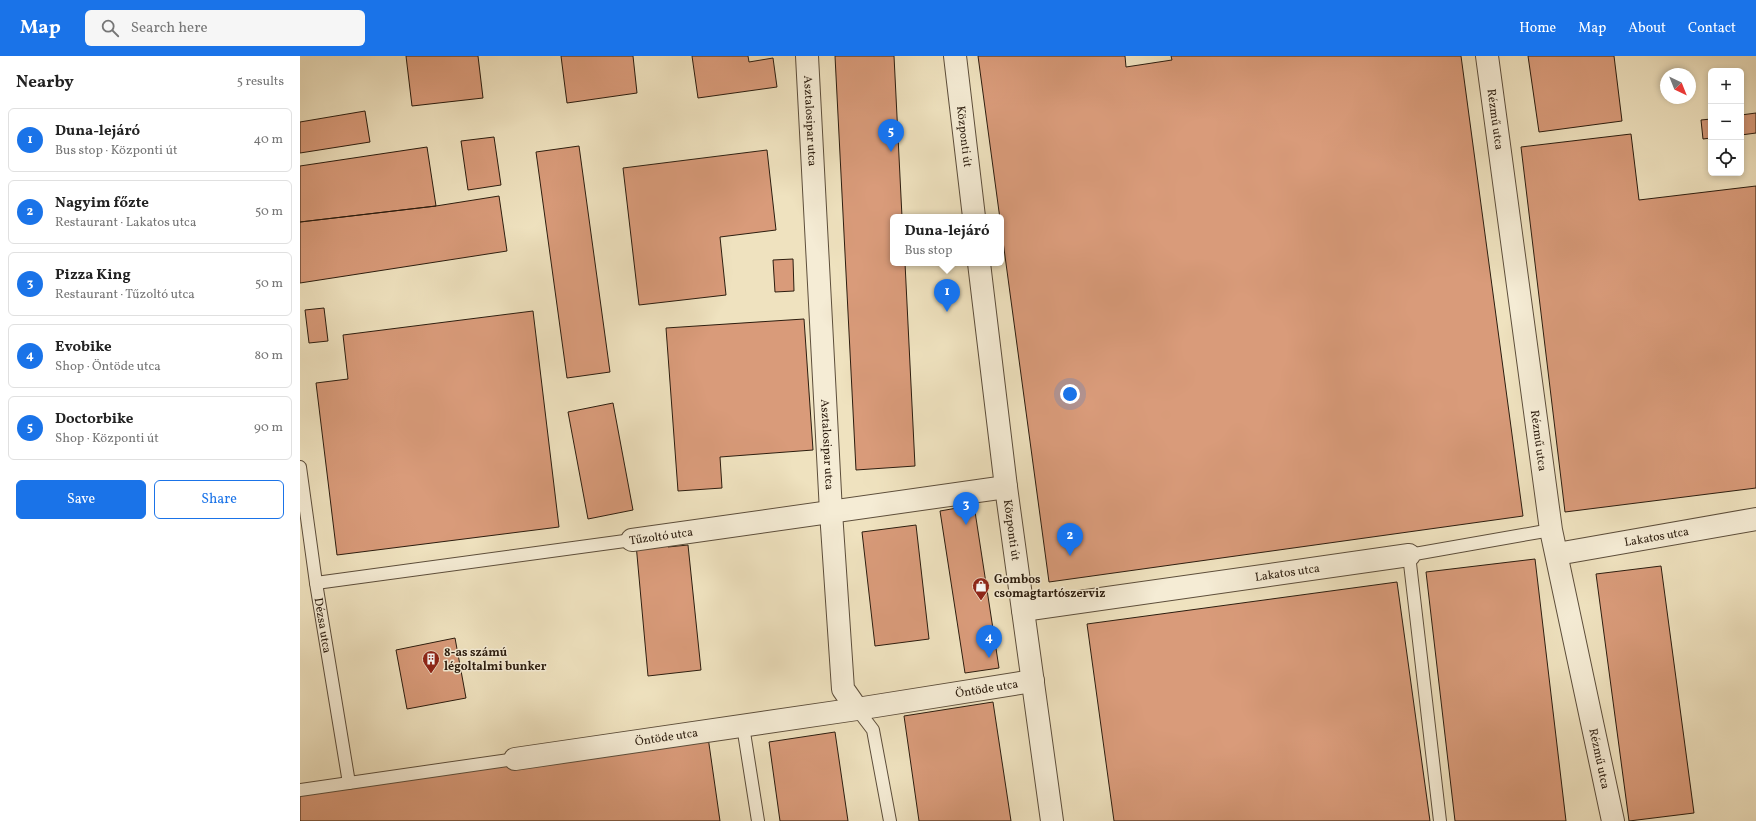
<!DOCTYPE html>
<meta charset="utf-8">
<style>
:root{--surface:#fff;--page:#f6f6f6;--text:#222;--muted:#767676;--line:#e0e0e0;--accent:#1a73e8}
body{margin:0;font-family:Vollkorn,serif;background:var(--page);color:var(--text)}
.controls{position:absolute;right:12px;top:12px;display:grid;overflow:hidden;border-radius:6px;box-shadow:0 2px 6px #0003}
.controls button{width:36px;height:36px;display:grid;place-items:center;padding:0;border:0;border-bottom:1px solid var(--line);background:var(--surface);color:var(--text);font:20px sans-serif}
.compass{position:absolute;left:1360px;top:12px;width:36px;height:36px;border-radius:50%;background:var(--surface);box-shadow:0 2px 6px #0003;rotate:137deg}
.you{position:absolute;left:770px;top:338px;width:14px;height:14px;margin:-10px;border:3px solid #fff;border-radius:50%;background:#1a73e8;box-shadow:0 0 0 6px #1a73e833}
.badge{display:grid;place-items:center;width:26px;height:26px;border-radius:50%;background:var(--accent);color:#fff;font-size:13px;font-weight:700}
.pin{position:absolute;translate:-50% -33px;filter:drop-shadow(0 1px 2px #0008)}
.pin::after{content:'';position:absolute;top:21px;width:14px;height:12px;background:inherit;clip-path:polygon(0 0,100% 0,50% 100%)}
.popup{position:absolute;left:590px;top:158px;width:114px;height:52px;box-sizing:border-box;display:grid;place-content:center;border-radius:6px;background:var(--surface);filter:drop-shadow(0 1px 3px #0005);font-size:13px;white-space:nowrap;color:var(--muted)}
.popup b{font-size:15px;color:var(--text)}
.popup::after{content:'';position:absolute;left:50%;top:100%;margin-left:-8px;border:8px solid transparent;border-top-color:var(--surface)}
.list{margin:0;padding:0;list-style:none}
h2{display:flex;justify-content:space-between;align-items:center;height:52px;margin:0;padding:0 16px;font-size:17px}
h2 small{font-size:13px;font-weight:400;color:var(--muted)}
.list li{display:grid;grid-template-columns:26px 1fr auto;gap:12px;align-items:center;box-sizing:border-box;height:64px;margin:0 8px 8px;padding:0 8px;border:1px solid var(--line);border-radius:6px}
.list b{display:block;font-size:15px;white-space:nowrap}
.list p{margin:0;font-size:13px;white-space:nowrap;color:var(--muted)}
.list em{font-size:13px;font-style:normal;color:var(--muted)}
.actions{display:flex;gap:8px;padding:12px 16px}
.actions a{flex:1;padding:9px 0;border:1px solid var(--accent);border-radius:6px;text-align:center;font-size:14px;color:var(--accent)}
.actions .main{background:var(--accent);color:#fff}
.icon{flex:none;width:22px;height:22px;fill:none;stroke:currentColor;stroke-width:2;stroke-linecap:round;stroke-linejoin:round}
.map{position:relative;flex:none;width:1456px;height:765px;overflow:hidden}
header{display:flex;align-items:center;gap:24px;box-sizing:border-box;height:56px;padding:0 20px;background:var(--accent);color:#fff}
header strong{font-size:19px}
nav{display:flex;gap:22px;margin-inline-start:auto;font-size:14px}
.search{width:280px;height:36px;background:var(--page);display:flex;align-items:center;gap:10px;box-sizing:border-box;padding:0 14px;border-radius:6px;color:var(--muted);font-size:15px}
main{display:flex}
aside{flex:1;background:var(--surface)}
.map>svg:first-child{display:block}
.building{fill:#d99b7a;stroke:#2c1d0f}
.lines{fill:none;stroke-linecap:round;stroke-linejoin:round}
.service-casing{stroke:#5d4e3b;stroke-width:14}
.minor-casing{stroke:#5d4e3b;stroke-width:24}
.tertiary-casing{stroke:#5d4e3b;stroke-width:24}
.service{stroke:#f5ecd5;stroke-width:12}
.minor{stroke:#f5ecd5;stroke-width:22}
.tertiary{stroke:#f5ecd5;stroke-width:22}
.labels{text-anchor:middle;stroke-width:3;stroke-linejoin:round;paint-order:stroke}
.street-label{font-size:12px;fill:#2c1d0f;stroke:#f5ecd5}
.poi-label{font-size:12px;font-weight:bold;fill:#2c1d0f;stroke:#f5ecd5;text-anchor:start}
</style>
<header>
<strong>Map</strong>
<div class="search"><svg class="icon" aria-label="search" viewBox="0 0 24 24"><circle cx="10" cy="10" r="6"/><path d="M15 15l6 6"/></svg>Search here</div>
<nav><a>Home</a><a>Map</a><a>About</a><a>Contact</a></nav>
</header>
<main>
<aside>
<h2>Nearby<small>5 results</small></h2>
<ul class="list">
<li><span class="badge">1</span><div><b>Duna-lejáró</b><p>Bus stop · Központi út</p></div><em>40 m</em></li>
<li><span class="badge">2</span><div><b>Nagyim főzte</b><p>Restaurant · Lakatos utca</p></div><em>50 m</em></li>
<li><span class="badge">3</span><div><b>Pizza King</b><p>Restaurant · Tűzoltó utca</p></div><em>50 m</em></li>
<li><span class="badge">4</span><div><b>Evobike</b><p>Shop · Öntöde utca</p></div><em>80 m</em></li>
<li><span class="badge">5</span><div><b>Doctorbike</b><p>Shop · Központi út</p></div><em>90 m</em></li>
</ul>
<div class="actions"><a class="main">Save</a><a>Share</a></div>
</aside>
<div class="map">
<svg width="1456" height="765" viewBox="0 0 1456 765">
<rect width="100%" height="100%" fill="#efe2bf"/>
<filter id="stains"><feTurbulence type="fractalNoise" baseFrequency=".005" numOctaves="4"/><feColorMatrix values="0 0 0 0 .2 0 0 0 0 .09 0 0 0 0 .02 0 0 0 .5 -.17"/></filter>
<radialGradient id="worn" r=".72"><stop offset=".6" stop-color="#630" stop-opacity="0"/><stop offset="1" stop-color="#630" stop-opacity=".3"/></radialGradient>
<path class="building" d="M106 0H178L183 42 112 50Z
M261 0H333L337 37 267 47Z
M392 0H448L449 6 473 2 477 31 398 42Z
M535 0H594L602 161H593V207H605L615 410 556 414Z
M678 0H825L826 11 872 4 871 0H1161L1223 460 749 526Z
M1228 0H1314L1322 65 1239 76Z
M65 55 70 86 0 97V66Z
M1456 57V77L1441 79V59Z
M1411 63V82L1403 83 1401 64Z
M1331 78 1339 144 1456 130V432L1265 456 1221 91Z
M194 81 201 129 168 134 161 85Z
M279 90 310 316 267 322 236 96Z
M127 91 136 150 0 166V110Z
M467 94 476 174 420 181 426 239 339 249 323 112Z
M199 140 207 195 0 227V166L136 150Z
M493 203 494 235 475 236 473 204Z
M24 252 28 285 9 287 5 254Z
M233 255 259 471 37 499 16 327 48 323 43 279Z
M504 263 513 394 420 401 422 432 378 435 366 272Z
M313 347 333 454 288 463 268 356Z
M674 449 699 612 665 617 640 455Z
M616 469 629 583 575 590 562 476Z
M367 485 368 491 388 489 401 614 348 620 336 488Z
M1235 503 1266 765H1155L1126 516Z
M1361 510 1394 757 1329 765 1296 518Z
M1097 526 1130 765H814L787 568Z
M155 582 166 642 107 653 96 594Z
M693 646 711 765H619L604 660Z
M535 676 548 765H480L469 686Z
M408 681 420 765H0V739Z"/>
<g class="lines">
<g class="service-casing">
<g id="service">
<path id="s1" d="M0 411 16 527 49 727"/>
<path d="M16 527 332 484"/>
<path d="M557 653 573 674 590 765"/>
<path d="M443 670 458 765"/>
<path d="M0 734 215 703"/>
<path d="M1140 765 1109 499 1251 474"/>
</g>
</g>
<g class="minor-casing">
<g id="minor">
<path id="s2" d="M507 0 531 456 543 633 557 653"/>
<path id="s3" d="M1187 0 1251 474 1313 765"/>
<path d="M332 484 706 431"/>
<path id="s4" d="M1257 498 1456 463"/>
<path id="s5" d="M723 554 1109 499"/>
<path id="s6" d="M215 703 557 653 733 625"/>
</g>
</g>
<g class="tertiary-casing">
<g id="tertiary">
<path id="s7" d="M655 0 674 161"/>
<path id="s8" d="M679 207 706 431 752 765"/>
</g>
</g>
<use href="#service" class="service"/>
<use href="#minor" class="minor"/>
<use href="#tertiary" class="tertiary"/>
</g>
<defs>
<g id="shop-pin" transform="scale(0.9)"><path d="M0 17L-7.5 6A9.5 9.5 0 1 1 7.5 6Z" fill="#8f2418" stroke="#f5ecd5"/><path d="M-5-2.5h2.3a2.7 3.5 0 0 1 5.4 0H5L5.5 6h-11ZM-1.5-2.5h3a1.5 2.3 0 0 0-3 0Z" fill="#fff"/></g>
<g id="building-pin" transform="scale(0.9)"><path d="M0 17L-7.5 6A9.5 9.5 0 1 1 7.5 6Z" fill="#8f2418" stroke="#f5ecd5"/><path d="M-4-6H4V6H1V3H-1V6H-4ZM-2.5-4.3h1.7v1.8h-1.7ZM.8-4.3h1.7v1.8H.8ZM-2.5-1h1.7V.8h-1.7ZM.8-1h1.7V.8H.8Z" fill="#fff"/></g>
</defs>
<g fill-rule="evenodd">
<use href="#shop-pin" x="681" y="530"/>
<use href="#building-pin" x="131" y="603"/>
</g>
<g class="labels">
<g class="street-label">
<text dy="4" stroke="none"><textPath href="#s3" startOffset="64">Rézmű utca</textPath></text>
<text dy="4" stroke="none"><textPath href="#s2" startOffset="65">Asztalosipar utca</textPath></text>
<text dy="4" stroke="none"><textPath href="#s7" startOffset="81">Központi út</textPath></text>
<text dy="4" stroke="none"><textPath href="#s3" startOffset="388">Rézmű utca</textPath></text>
<text dy="4" stroke="none"><textPath href="#s2" startOffset="389">Asztalosipar utca</textPath></text>
<text dy="4" stroke="none"><textPath href="#s8" startOffset="269">Központi út</textPath></text>
<text transform="translate(361 480) rotate(-8)" y="4">Tűzoltó utca</text>
<text dy="4" stroke="none"><textPath href="#s4" startOffset="101">Lakatos utca</textPath></text>
<text dy="4" stroke="none"><textPath href="#s5" startOffset="267">Lakatos utca</textPath></text>
<text dy="4" stroke="none"><textPath href="#s1" startOffset="160">Dézsa utca</textPath></text>
<text dy="4" stroke="none"><textPath href="#s6" startOffset="477">Öntöde utca</textPath></text>
<text dy="4" stroke="none"><textPath href="#s6" startOffset="153">Öntöde utca</textPath></text>
<text dy="4" stroke="none"><textPath href="#s3" startOffset="712">Rézmű utca</textPath></text>
</g>
<g class="poi-label">
<text x="694" y="527">Gombos<tspan x="694" dy="14">csomagtartószerviz</tspan></text>
<text x="144" y="600">8-as számú<tspan x="144" dy="14">légoltalmi bunker</tspan></text>
</g>
</g>
<rect width="100%" height="100%" filter="url(#stains)"/>
<rect width="100%" height="100%" fill="url(#worn)"/>
</svg>
<div class="controls">
<button>+</button>
<button>−</button>
<button><svg class="icon" aria-label="locate" viewBox="0 0 24 24"><circle cx="12" cy="12" r="6"/><path d="M12 2v4M12 18v4M2 12h4M18 12h4"/></svg></button>
</div>
<svg class="compass" viewBox="-18 -18 36 36"><path d="M0-13l5 13h-10z" fill="#e53935"/><path d="M0 13l5-13h-10z" fill="#767676"/></svg>
<div class="you"></div>
<div class="pin badge" style="left:647px;top:256px">1</div>
<div class="popup"><b>Duna-lejáró</b>Bus stop</div>
<div class="pin badge" style="left:770px;top:500px">2</div>
<div class="pin badge" style="left:666px;top:469px">3</div>
<div class="pin badge" style="left:689px;top:602px">4</div>
<div class="pin badge" style="left:591px;top:96px">5</div>
</div>
</main>
